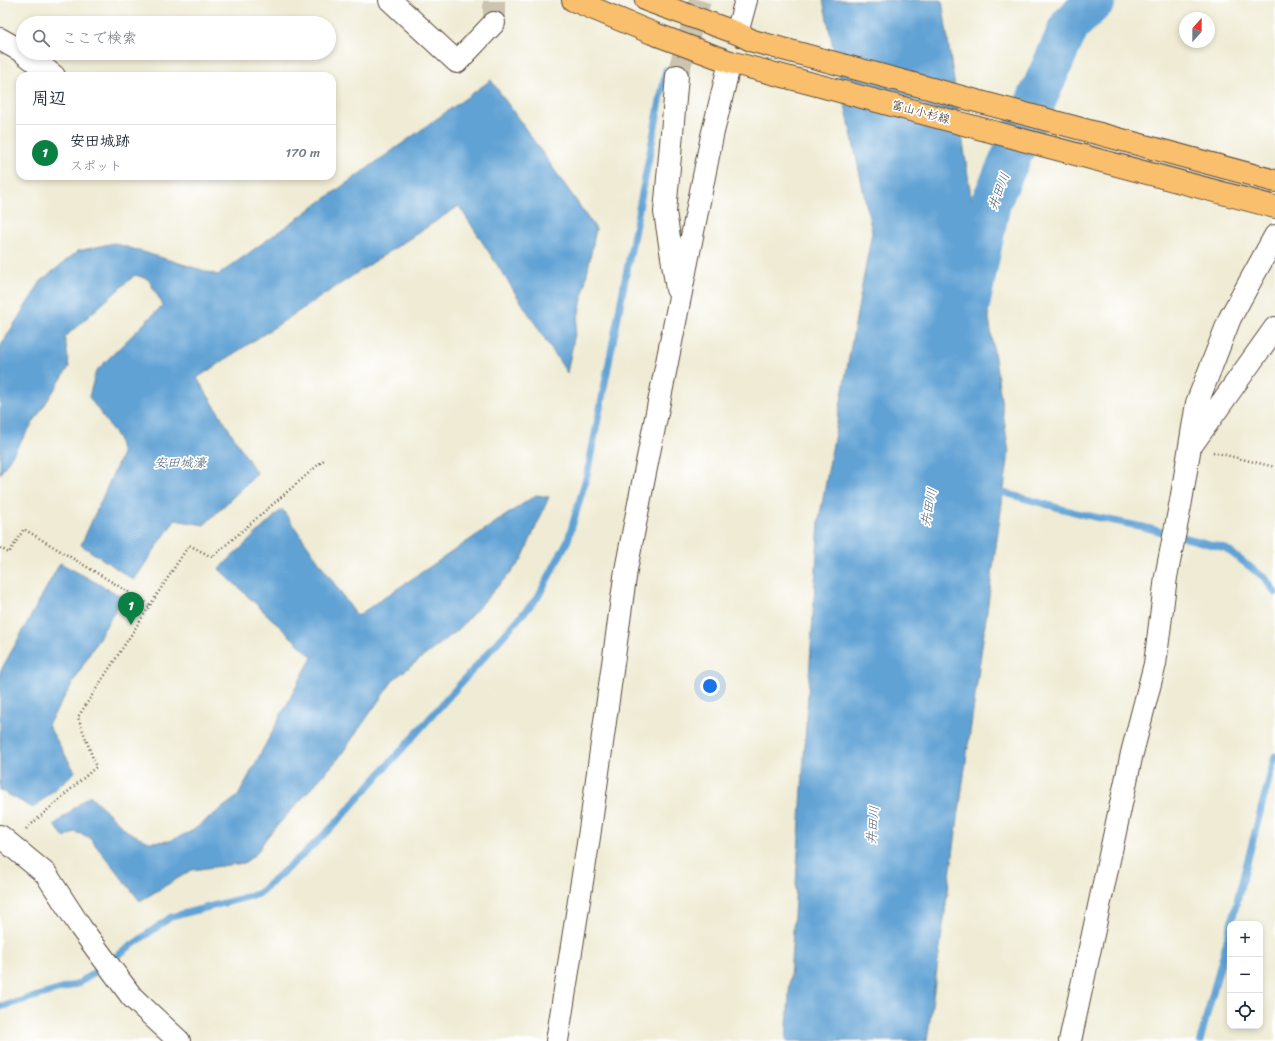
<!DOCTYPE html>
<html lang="ja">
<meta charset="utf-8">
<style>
:root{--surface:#fff;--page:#f2f2f3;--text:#1f2937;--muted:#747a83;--line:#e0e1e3;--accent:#0b8043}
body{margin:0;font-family:Sriracha,"Klee One",sans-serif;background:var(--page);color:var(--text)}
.controls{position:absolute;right:12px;bottom:12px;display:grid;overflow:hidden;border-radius:8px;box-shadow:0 2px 6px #0003}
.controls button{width:36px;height:36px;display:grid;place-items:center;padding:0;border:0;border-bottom:1px solid var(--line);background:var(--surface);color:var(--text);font:20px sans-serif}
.compass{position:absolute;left:1179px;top:12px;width:36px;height:36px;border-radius:50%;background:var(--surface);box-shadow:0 2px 6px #0003;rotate:21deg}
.you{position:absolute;left:710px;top:686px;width:14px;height:14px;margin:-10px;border:3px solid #fff;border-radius:50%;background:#1a73e8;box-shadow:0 0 0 6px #1a73e833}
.badge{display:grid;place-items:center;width:26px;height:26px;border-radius:50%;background:var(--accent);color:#fff;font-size:13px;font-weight:700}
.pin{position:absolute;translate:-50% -33px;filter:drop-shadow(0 1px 2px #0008)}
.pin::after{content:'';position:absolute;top:21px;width:14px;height:12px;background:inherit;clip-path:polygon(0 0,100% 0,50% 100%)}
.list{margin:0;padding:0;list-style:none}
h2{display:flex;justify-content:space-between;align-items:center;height:52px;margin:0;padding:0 16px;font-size:17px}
h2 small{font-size:13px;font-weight:400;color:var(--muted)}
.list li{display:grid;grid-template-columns:26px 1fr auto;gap:12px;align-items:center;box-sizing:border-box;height:56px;padding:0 16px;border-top:1px solid var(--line)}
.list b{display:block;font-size:15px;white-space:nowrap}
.list p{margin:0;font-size:13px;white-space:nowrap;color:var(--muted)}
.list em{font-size:13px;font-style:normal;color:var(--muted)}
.icon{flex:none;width:22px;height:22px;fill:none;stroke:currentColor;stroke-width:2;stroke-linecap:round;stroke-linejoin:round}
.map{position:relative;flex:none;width:1275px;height:1041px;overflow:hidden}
.search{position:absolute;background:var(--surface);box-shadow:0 2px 6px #0003;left:16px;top:16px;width:320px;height:44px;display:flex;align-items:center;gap:10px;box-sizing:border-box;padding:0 14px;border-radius:22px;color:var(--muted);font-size:15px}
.panel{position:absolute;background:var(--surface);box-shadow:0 2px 6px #0003;left:16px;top:72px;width:320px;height:108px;border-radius:12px}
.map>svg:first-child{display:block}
.water{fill:#60a2d4;stroke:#4e6679}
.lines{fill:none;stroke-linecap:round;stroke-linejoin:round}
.stream{stroke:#60a2d4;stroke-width:7}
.river{stroke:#60a2d4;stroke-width:40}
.minor-tunnel{stroke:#cbc4b0;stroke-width:22;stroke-dasharray:22 11;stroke-linecap:butt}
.minor-casing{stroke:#564739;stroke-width:24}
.major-casing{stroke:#564739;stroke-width:24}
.path{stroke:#564739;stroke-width:2.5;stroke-dasharray:1 3;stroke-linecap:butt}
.minor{stroke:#fff;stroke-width:22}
.major{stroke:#f9bf6d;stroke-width:22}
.labels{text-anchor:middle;stroke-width:3.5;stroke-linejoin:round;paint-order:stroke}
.street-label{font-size:12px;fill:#3b2a1e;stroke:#fff}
.water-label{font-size:13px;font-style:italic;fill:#4c6070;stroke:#fff}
</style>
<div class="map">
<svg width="1275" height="1041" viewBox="0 0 1275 1041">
<rect width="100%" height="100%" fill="#fff"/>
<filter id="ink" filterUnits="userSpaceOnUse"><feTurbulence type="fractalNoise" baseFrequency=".025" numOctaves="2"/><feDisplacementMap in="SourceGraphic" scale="8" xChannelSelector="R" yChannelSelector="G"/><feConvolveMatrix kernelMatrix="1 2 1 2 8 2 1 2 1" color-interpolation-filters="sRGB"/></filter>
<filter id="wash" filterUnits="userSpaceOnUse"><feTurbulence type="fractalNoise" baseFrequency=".012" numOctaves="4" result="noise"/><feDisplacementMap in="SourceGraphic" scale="16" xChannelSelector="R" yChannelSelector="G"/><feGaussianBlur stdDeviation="0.9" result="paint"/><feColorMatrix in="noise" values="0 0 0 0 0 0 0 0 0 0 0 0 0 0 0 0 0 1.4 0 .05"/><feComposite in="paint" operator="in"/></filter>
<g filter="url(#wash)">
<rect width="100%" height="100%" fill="#efebd4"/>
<path class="water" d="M823 0H942L1009 453 927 1041H786L819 520 872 232Z
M491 80 596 229 567 373 459 206 197 378 257 474 204 525 175 520 134 580 81 545 122 454 118 438 89 397 96 371 163 305 148 279 135 275 65 337 69 367 0 474V347L41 281 78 251 114 243 218 275Z
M536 495 549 497 521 561 457 631 394 679 338 759 267 837 256 854 244 863 192 870 140 901 89 837 75 832 65 838 54 825 90 795 127 831 149 842 170 841 192 831 238 796 312 657 219 569 282 509 357 616Z
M60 563 123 597 48 725 75 772 33 808 0 790V672Z"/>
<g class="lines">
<path class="stream" d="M994 490 1081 514 1143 527 1225 548 1266 579 1275 593
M1231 924 1275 756
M0 1007 78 984 171 917 258 894 308 850 336 823 538 597 568 540 587 475 666 70
M1200 1041 1230 929"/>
<path class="river" d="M969 310 991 202 1070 25 1096 0"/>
</g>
</g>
<g filter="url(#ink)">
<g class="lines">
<path class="minor-tunnel" d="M494 23V0
M677 76 700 0"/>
<g class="minor-casing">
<path id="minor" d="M390 0 457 62 494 23
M737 33 746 0
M0 39 23 52
M24 53 54 76
M677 289 665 212 677 76
M1193 443 1275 328
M0 836 46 874 81 928 132 997 179 1041
M557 1041 589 837 626 570 641 493 712 136 730 62
M1070 1041 1132 753 1155 664 1166 577 1181 501 1197 403 1230 318 1275 236"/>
</g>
<g class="major-casing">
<path id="major" d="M573 0 652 33 730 62 1275 207
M646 0 737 33 753 41 1275 181"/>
</g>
<path class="path" d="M1213 452 1275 467
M0 548 9 553 24 529 150 605
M26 829 96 767 78 717 189 545 212 557 325 459"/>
<use href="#minor" class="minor"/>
<use href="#major" class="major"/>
</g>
</g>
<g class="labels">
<g class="street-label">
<text transform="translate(921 112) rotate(15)" y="4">富山小杉線</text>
</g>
<g class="water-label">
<text transform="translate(998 191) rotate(-69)" y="5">井田川</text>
<text x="180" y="467">安田城濠</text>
<text transform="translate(928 507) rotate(-78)" y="5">井田川</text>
<text transform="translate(872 825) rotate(-85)" y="5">井田川</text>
</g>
</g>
</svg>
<div class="controls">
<button>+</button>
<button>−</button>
<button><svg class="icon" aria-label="locate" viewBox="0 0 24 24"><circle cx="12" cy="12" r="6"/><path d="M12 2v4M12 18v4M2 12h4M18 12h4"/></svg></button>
</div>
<svg class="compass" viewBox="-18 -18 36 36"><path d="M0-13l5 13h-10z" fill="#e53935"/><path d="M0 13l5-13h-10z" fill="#747a83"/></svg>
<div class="you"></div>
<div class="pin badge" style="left:131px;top:625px">1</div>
<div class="search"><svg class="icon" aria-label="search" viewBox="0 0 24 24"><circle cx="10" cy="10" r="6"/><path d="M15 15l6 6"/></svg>ここで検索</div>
<section class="panel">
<h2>周辺<small></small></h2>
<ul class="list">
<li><span class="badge">1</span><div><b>安田城跡</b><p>スポット</p></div><em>170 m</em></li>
</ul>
</section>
</div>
